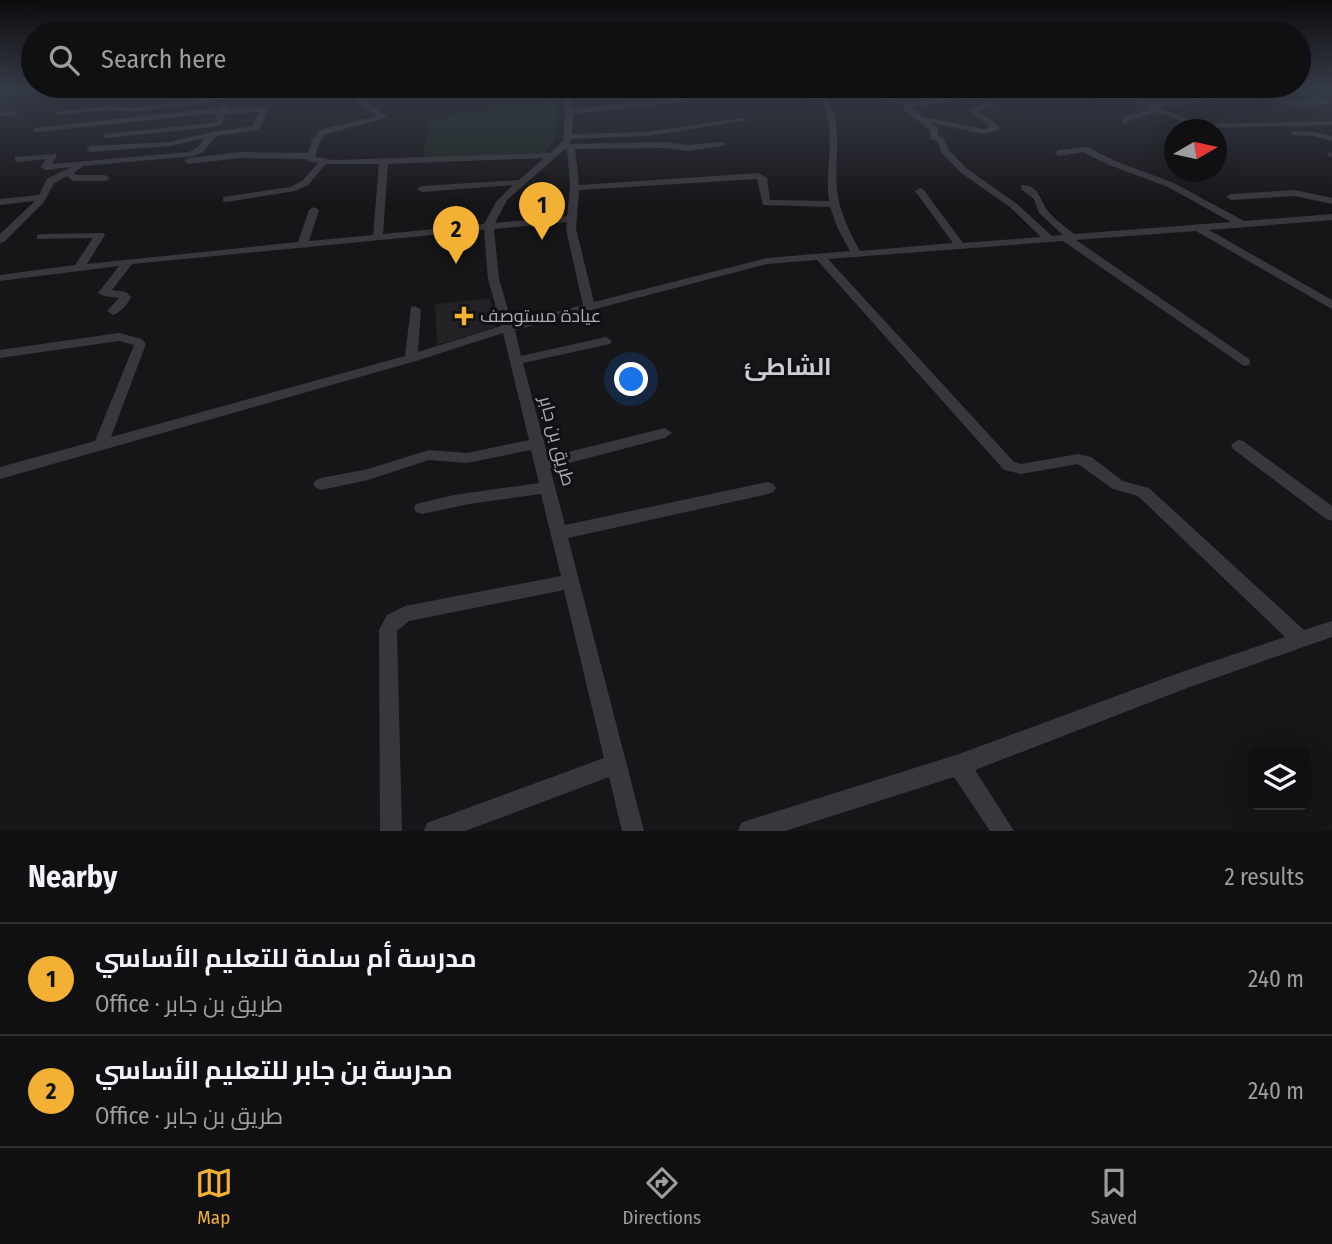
<!DOCTYPE html>
<meta charset="utf-8">
<style>
:root{--surface:#101012;--page:#19191b;--text:#f1f3f6;--muted:#9c9d9f;--line:#303032;--accent:#f2b134}
body{margin:0;font-family:"Fira Sans Condensed",Cairo,sans-serif;background:var(--page);color:var(--text)}
.controls{position:absolute;right:21px;bottom:21px;display:grid;overflow:hidden;border-radius:10px;box-shadow:0 7px 28px #0002}
.controls button{width:63px;height:63px;display:grid;place-items:center;padding:0;border:0;border-bottom:2px solid var(--line);background:var(--surface);color:var(--text);font:35px sans-serif}
.compass{position:absolute;left:1164px;top:119px;width:63px;height:63px;border-radius:50%;background:var(--surface);box-shadow:0 7px 28px #0002;rotate:81deg}
.you{position:absolute;left:632px;top:380px;width:24px;height:24px;margin:-18px;border:5px solid #fff;border-radius:50%;background:#1a73e8;box-shadow:0 0 0 10px #1a73e833}
.badge{display:grid;place-items:center;width:46px;height:46px;border-radius:50%;background:var(--accent);color:#111;font-size:23px;font-weight:700}
.pin{position:absolute;translate:-50% -58px;filter:drop-shadow(0 2px 4px #0008)}
.pin::after{content:'';position:absolute;top:37px;width:24px;height:21px;background:inherit;clip-path:polygon(0 0,100% 0,50% 100%)}
.list{margin:0;padding:0;list-style:none}
h2{display:flex;justify-content:space-between;align-items:center;height:91px;margin:0;padding:0 28px;font-size:30px}
h2 small{font-size:23px;font-weight:400;color:var(--muted)}
.list li{display:grid;grid-template-columns:46px 1fr auto;gap:21px;align-items:center;box-sizing:border-box;height:112px;padding:0 28px;border-top:2px solid var(--line)}
.list b{display:block;font-size:26px;white-space:nowrap}
.list p{margin:0;font-size:23px;white-space:nowrap;color:var(--muted)}
.list em{font-size:23px;font-style:normal;color:var(--muted)}
.icon{flex:none;width:38px;height:38px;fill:none;stroke:currentColor;stroke-width:2;stroke-linecap:round;stroke-linejoin:round}
.map{position:relative;flex:none;width:1332px;height:831px;overflow:hidden}
.search{position:absolute;background:var(--surface);box-shadow:0 7px 28px #0002;left:21px;right:21px;top:21px;height:77px;display:flex;align-items:center;gap:18px;box-sizing:border-box;padding:0 24px;border-radius:38px;color:var(--muted);font-size:26px}
.sheet{height:315px;background:var(--surface)}
nav{display:flex;justify-content:space-around;align-items:center;box-sizing:border-box;height:98px;border-top:2px solid var(--line);background:var(--surface);font-size:19px;color:var(--muted)}
nav a{display:grid;justify-items:center;gap:4px}
nav .on{color:var(--accent)}
.map>svg:first-child{display:block}
.built{fill:#222225}
.green{fill:#1e261f}
.lines{fill:none;stroke-linecap:round;stroke-linejoin:round}
.minor{fill:#37383d;fill-rule:evenodd}
.poi-dot{fill:#f2b134;stroke:#111113;stroke-width:2.5}
.labels{text-anchor:middle;stroke-width:6;stroke-linejoin:round;paint-order:stroke}
.poi-label{font-size:18px;fill:#a8adb8;stroke:#111113;text-anchor:start}
.street-label{font-size:18px;fill:#a8adb8;stroke:#111113}
.district-label{font-size:24px;font-weight:bold;fill:#c9ccd4;stroke:#111113}
</style>
<div class="map">
<svg width="1332" height="831" viewBox="0 0 1332 831">
<rect width="100%" height="100%" fill="#161618"/>
<path class="built" d="M490 298 496 327 437 345 435 304Z"/>
<path class="green" d="M557 100 555 140 543 156 422 161 430 119Z"/>
<g class="lines">
<path class="minor" d="M0 89H8L0 94Z
M49 89H83L84 90 52 94 48 92Z
M148 89H173L119 96 115 94Z
M348 89H356L364 100 388 117 326 134 320 141 315 157 333 160 550 153 563 141 565 112 563 93 477 98 476 96 480 94 570 89 572 109 687 97H690V101L573 114 572 134 647 132 743 118 747 120 647 136 571 139 569 144 666 142 687 145 723 142 727 144 723 146 687 151 666 148 575 149 579 185 759 173 767 178 770 200 829 201C824 167 838 131 821 100L791 97 781 89 819 95 824 93 863 91 914 102 925 100 910 89H919L933 99 1004 89H1022L982 96 996 106 978 111 999 126V130L984 134 932 123 938 129V136L943 138 949 150 966 168 1017 204 1052 236 1063 235 1039 213 1034 199 1021 189V185C1039 184 1040 201 1048 211 1055 220 1066 227 1074 234L1231 222 1168 187 1109 165 1083 152 1059 156 1055 153 1059 150 1087 147 1115 161 1174 183 1244 221 1332 214V220L1209 230 1332 300V309L1196 231 1076 240 1249 359 1250 362 1249 365 1244 366 1063 241 828 259 1014 462 1021 464 1078 454 1091 457 1123 481 1149 488 1304 630 1332 621V637L1187 688 975 770 1014 831H990L954 777 785 831H738L741 823 749 820 959 754 1187 670 1285 637 1138 496 1113 489 1078 464 1021 474 1004 470 817 260 767 264 515 330 521 356 606 337 612 341 610 344 523 363 548 457 665 428 672 433 665 438 550 468 565 525 768 482 773 484 776 488 773 492 768 494 568 538 644 831H622L609 777 465 831H424L427 823 435 820 604 758 564 590 409 621 397 631 402 831H380L379 630 387 615 405 606 561 576 541 494 469 504 422 514 416 512 414 508 416 504 454 495 539 483 531 450 467 463 429 460 368 480 321 490 316 488 313 484 316 480 321 478 368 469 429 450 467 453 529 440 503 333 416 361 0 479V467L95 441 134 345 119 341 0 358V350L119 333 142 339 146 344 111 437 405 356 411 307 415 306 421 310 418 352 501 326 488 279 484 230 132 264 112 290 126 292 131 297C128 304 120 313 113 315L107 311 119 298 104 296 98 293 119 266 0 281V275L75 265 93 238 37 239V235L41 234 104 233 105 235 87 264 298 242 309 210 314 207 319 210 309 241 373 235 379 164H326L308 185 295 191 226 202 223 201V197L290 187 302 181 318 163 307 161 306 159 241 158 188 164 184 161 188 158 241 152 308 153 312 140 320 130 378 116 358 104ZM863 95 905 104 903 109 930 130 931 139 937 141 942 153 960 172 1011 208 1041 237 963 243 923 189 920 188 915 191 953 243 860 251C849 231 839 211 837 189 834 156 844 127 826 97ZM974 98 985 105 968 110 990 127 984 129 923 117 910 107ZM564 150 567 149 570 186 567 216 495 223 507 200ZM544 158 519 180 422 186 417 189 422 192 513 185 496 202 484 224 383 234 388 164ZM757 179 763 205 830 207 838 229 850 251 767 258 594 302 576 229 579 190ZM567 222 566 229 583 305 512 323 499 279 494 229Z
M1073 89H1083L1099 96 1131 95 1151 104 1248 90 1289 102 1316 100 1290 89H1300L1331 102 1327 104 1289 106 1248 94 1158 108 1205 124 1332 121V125L1204 128 1156 112 1131 120 1125 124 1121 122 1125 116 1149 110 1130 99 1098 100Z
M223 96H226V100L130 112 109 110 58 115 54 113 58 111 109 106 130 108Z
M220 103H226V109L264 107 268 109 259 130 216 136 203 152 194 156 83 166 74 173 76 175H105L110 178 105 181H73L67 176 54 183 44 202 4 242 0 243V234L35 201 0 205V199L39 195 47 179 71 167 45 170 41 167 46 159 18 162 15 161V157L56 154 57 156 52 164 189 152 197 148 205 138 170 146 90 152 86 149 90 146 170 142 213 132 253 126 259 112 225 114 222 124 213 127 107 138 103 136 104 134 211 123 215 121 217 113 37 132H34V128L218 108Z
M13 111 17 113 16 115 0 116V112Z
M1295 131 1314 132 1332 136V141L1314 136 1292 135 1291 133Z
M1331 151 1332 157 1328 156 1327 154Z
M1295 190 1332 198V204L1295 196 1231 200 1226 197 1231 194Z
M1238 440 1243 441 1332 506V521L1326 519 1233 449 1231 445Z"/>
</g>
<linearGradient id="sky" x2="0" y2="1"><stop stop-color="#0c0c0d"/><stop offset="0.43" stop-color="#363c48"/><stop offset="1" stop-color="#363c48" stop-opacity="0"/></linearGradient>
<rect width="1332" height="205" fill="url(#sky)"/>
<path class="poi-dot" d="M460.5 305.5h7v7h7v7h-7v7h-7v-7h-7v-7h7z"/>
<g class="labels">
<g class="poi-label">
<text x="480" y="322">عيادة مستوصف</text>
</g>
<g class="street-label">
<text transform="translate(557 441) rotate(75)" y="6">طريق بن جابر</text>
</g>
<g class="district-label">
<text x="788" y="375">الشاطئ</text>
</g>
</g>
</svg>
<div class="controls">
<button><svg class="icon" aria-label="layers" viewBox="0 0 24 24"><path d="M12 4l9 5-9 5-9-5zM3 14l9 5 9-5"/></svg></button>
</div>
<svg class="compass" viewBox="-18 -18 36 36"><path d="M0-13l5 13h-10z" fill="#e53935"/><path d="M0 13l5-13h-10z" fill="#9c9d9f"/></svg>
<div class="you"></div>
<div class="pin badge" style="left:542px;top:240px">1</div>
<div class="pin badge" style="left:456px;top:264px">2</div>
<div class="search"><svg class="icon" aria-label="search" viewBox="0 0 24 24"><circle cx="10" cy="10" r="6"/><path d="M15 15l6 6"/></svg>Search here</div>
</div>
<section class="sheet">
<h2>Nearby<small>2 results</small></h2>
<ul class="list">
<li><span class="badge">1</span><div><b>مدرسة أم سلمة للتعليم الأساسي</b><p>Office · طريق بن جابر</p></div><em>240 m</em></li>
<li><span class="badge">2</span><div><b>مدرسة بن جابر للتعليم الأساسي</b><p>Office · طريق بن جابر</p></div><em>240 m</em></li>
</ul>
</section>
<nav>
<a class="on"><svg class="icon" aria-label="map" viewBox="0 0 24 24"><path d="M3 6l6-2 6 2 6-2v14l-6 2-6-2-6 2zM9 4v14M15 6v14"/></svg>Map</a>
<a><svg class="icon" aria-label="directions" viewBox="0 0 24 24"><path d="M12 3l9 9-9 9-9-9zM9 14v-3h6M13 9l2 2-2 2"/></svg>Directions</a>
<a><svg class="icon" aria-label="saved" viewBox="0 0 24 24"><path d="M7 4h10v16l-5-4-5 4z"/></svg>Saved</a>
</nav>
